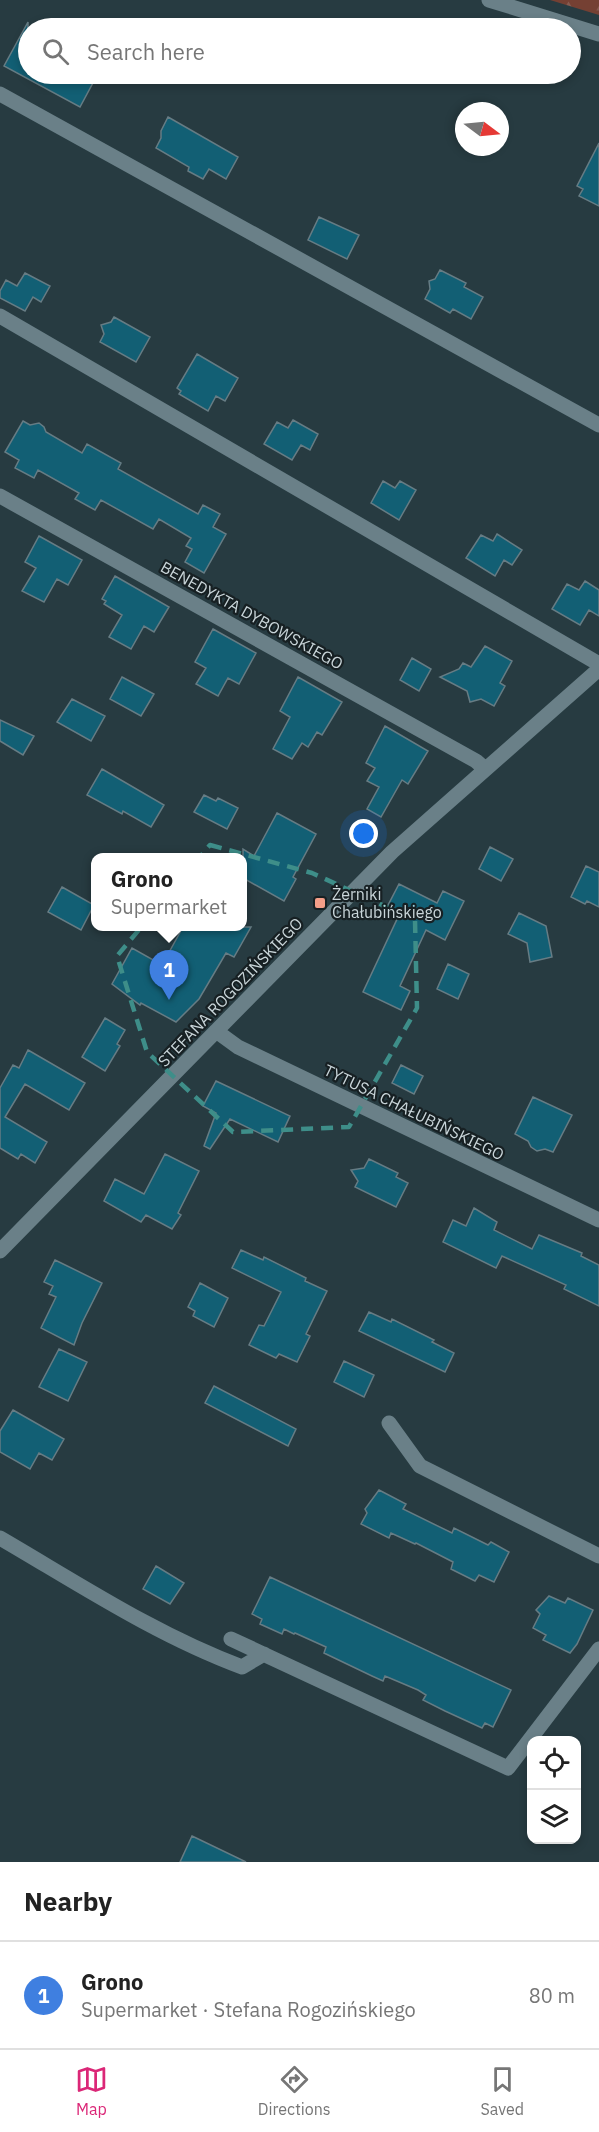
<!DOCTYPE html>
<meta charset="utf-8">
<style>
:root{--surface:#fff;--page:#f2f2f2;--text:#222;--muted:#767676;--line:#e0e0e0;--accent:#db2777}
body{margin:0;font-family:"IBM Plex Sans",sans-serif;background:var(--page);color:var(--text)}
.controls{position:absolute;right:18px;bottom:18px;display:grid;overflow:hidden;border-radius:12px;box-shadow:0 3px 9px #0003}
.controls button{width:54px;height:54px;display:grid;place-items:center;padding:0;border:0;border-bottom:2px solid var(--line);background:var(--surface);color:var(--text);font:30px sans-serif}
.compass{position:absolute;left:455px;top:102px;width:54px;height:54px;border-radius:50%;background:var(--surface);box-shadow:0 3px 9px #0003;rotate:106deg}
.you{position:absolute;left:364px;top:834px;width:21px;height:21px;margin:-15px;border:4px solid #fff;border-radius:50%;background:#1a73e8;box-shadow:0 0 0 9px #1a73e833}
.badge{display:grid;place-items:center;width:39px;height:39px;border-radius:50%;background:var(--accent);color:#fff;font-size:20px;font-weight:700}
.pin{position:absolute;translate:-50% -50px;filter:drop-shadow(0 2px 3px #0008)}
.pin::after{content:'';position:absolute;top:32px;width:21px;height:18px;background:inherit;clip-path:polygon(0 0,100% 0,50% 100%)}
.popup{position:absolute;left:91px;top:853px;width:156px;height:78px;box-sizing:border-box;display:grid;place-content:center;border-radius:12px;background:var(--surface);filter:drop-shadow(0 2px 4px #0005);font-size:20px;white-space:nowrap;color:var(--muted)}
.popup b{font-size:22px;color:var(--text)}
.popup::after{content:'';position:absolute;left:50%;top:100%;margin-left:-12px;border:12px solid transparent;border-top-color:var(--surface)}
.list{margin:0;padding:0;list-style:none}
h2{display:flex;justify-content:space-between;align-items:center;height:78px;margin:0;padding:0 24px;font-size:26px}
h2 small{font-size:20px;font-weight:400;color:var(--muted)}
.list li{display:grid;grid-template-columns:39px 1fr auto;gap:18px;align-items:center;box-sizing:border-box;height:108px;padding:0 24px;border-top:2px solid var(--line)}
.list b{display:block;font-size:22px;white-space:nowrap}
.list p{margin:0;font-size:20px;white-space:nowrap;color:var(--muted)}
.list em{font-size:20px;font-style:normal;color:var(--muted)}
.icon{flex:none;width:33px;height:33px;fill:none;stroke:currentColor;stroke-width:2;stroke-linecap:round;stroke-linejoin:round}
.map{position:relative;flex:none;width:599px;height:1862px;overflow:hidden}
.search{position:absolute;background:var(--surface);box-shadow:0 3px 9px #0003;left:18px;right:18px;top:18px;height:66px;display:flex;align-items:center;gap:15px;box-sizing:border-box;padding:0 21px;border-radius:33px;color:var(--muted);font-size:22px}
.sheet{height:186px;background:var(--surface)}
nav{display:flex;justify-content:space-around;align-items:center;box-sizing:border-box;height:84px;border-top:2px solid var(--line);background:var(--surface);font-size:16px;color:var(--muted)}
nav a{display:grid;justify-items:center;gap:3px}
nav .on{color:var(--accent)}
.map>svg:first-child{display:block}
.forest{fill:url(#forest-firs)}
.building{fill:#125f74;stroke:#667c84;stroke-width:1.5}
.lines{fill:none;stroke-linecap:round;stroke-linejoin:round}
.minor{stroke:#6a8088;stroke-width:15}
.marked{fill:none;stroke:#3e8e89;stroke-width:4.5;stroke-dasharray:12 8;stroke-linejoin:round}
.poi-dot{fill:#f49e88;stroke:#172023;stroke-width:2}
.labels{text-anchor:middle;stroke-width:4.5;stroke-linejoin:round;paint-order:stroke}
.street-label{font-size:16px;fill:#c9d5d9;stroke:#172023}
.poi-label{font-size:16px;fill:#c9d5d9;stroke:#172023;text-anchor:start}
</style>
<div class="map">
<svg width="599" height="1862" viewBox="0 0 599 1862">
<defs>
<pattern id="forest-firs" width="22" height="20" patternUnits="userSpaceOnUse" patternTransform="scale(1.5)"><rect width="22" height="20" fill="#754033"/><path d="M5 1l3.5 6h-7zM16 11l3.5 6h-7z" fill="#875b50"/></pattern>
</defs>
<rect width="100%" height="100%" fill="#273b41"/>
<path class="forest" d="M550 0H599V15Z"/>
<path class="building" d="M28 22V74H84L95 79 80 107 4 66Z
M168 117 238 157 226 179 209 169 203 179 188 171 189 167 156 148 161 138V131Z
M599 143V206L579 196 583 189 577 186Z
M319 217 359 235 347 259 308 240Z
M440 270 466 283 464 287 483 297 471 319 453 309 450 313 425 299 430 289 429 281 435 279Z
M25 273 50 286 41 302 33 297 25 311 0 298V291L6 280 17 286Z
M114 317 150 337 136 362 100 342 104 334 101 325 111 322Z
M197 354 238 378 225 401 216 396 208 411 179 394 181 391 177 388Z
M293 420 318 434 310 450 301 445 292 460 264 444 277 422 288 428Z
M23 421 30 425 39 423 44 427 46 432 82 453 87 444 121 463 118 469 198 514 203 505 220 514 213 527 226 534 204 573 185 562 192 549 186 546 191 538 159 519 153 529 101 500 95 510 75 499 79 493 38 470 34 478 15 468 19 460 5 452Z
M383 481 395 488 400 481 416 490 399 520 371 503Z
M497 534 522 550 512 565 504 560 495 576 466 558 481 535 493 541Z
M39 536 82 560 68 585 57 579 44 602 22 591 36 568 25 562Z
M115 576 169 607 154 632 144 626 131 649 109 637 122 615 104 604 106 601 102 599Z
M585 581 599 590V616L589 610 580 625 552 609 567 584 579 590Z
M213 629 256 653 239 684 228 678 218 696 196 684 206 668 195 662Z
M485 646 512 661 500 683 505 686 494 706 481 699 470 702 467 691 440 677 459 669 463 663 471 667Z
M412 658 431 669 419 691 400 680Z
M122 677 154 694 141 716 110 699Z
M298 677 342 702 322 735 317 732 308 747 302 743 292 759 273 749 290 717 280 711Z
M72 699 105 716 91 741 57 722Z
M0 720 34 736 23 755 0 741Z
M385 726 428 751 408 784 402 780 381 817 367 809 379 787 367 781 375 768 366 763Z
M102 769 164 805 151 827 123 811 122 814 87 795Z
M204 795 216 801 218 798 238 808 227 829 194 812Z
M277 813 316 834 293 877 296 879 284 901 243 878V849L254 856Z
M490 847 513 859 501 881 479 869Z
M586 866 599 872V907L587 901 585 904 571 897Z
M399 884 437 903 443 891 464 901 445 940 426 930 400 986 410 991 401 1010 363 992 398 917 385 911Z
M62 887 94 905 81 930 48 912Z
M519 913 546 926 552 957 530 962 527 943 508 934Z
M183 927H251L234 957 226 953 199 999 176 1022 141 1003 140 1005 112 984 132 948 162 965Z
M448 964 469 974 458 999 437 989Z
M105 1018 125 1030 117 1044 120 1046 105 1071 82 1057Z
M28 1050 85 1083 69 1110 25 1084 5 1117 47 1142 35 1163 21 1154 18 1159 0 1148V1088L13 1065 19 1068Z
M401 1065 423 1076 414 1094 392 1083Z
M216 1081 290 1116 278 1142 230 1119 210 1149 204 1146 216 1113 203 1106Z
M533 1097 572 1115 553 1152 545 1149 537 1151 531 1147 528 1141 515 1134Z
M165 1154 199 1171 178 1213 181 1215 172 1229 146 1215 141 1222 104 1201 115 1179 144 1194Z
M369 1159 398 1173 396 1177 408 1183 396 1207 355 1187 358 1181 351 1170 364 1168Z
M474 1208 497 1222 494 1230 532 1249 539 1235 582 1253 581 1256 599 1265V1306L564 1289 566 1285 502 1256 496 1268 443 1242 453 1220 466 1226Z
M241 1250 263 1260 264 1257 306 1278 305 1281 327 1291 306 1334 310 1336 297 1362 279 1354 276 1358 249 1345 259 1325 264 1326 281 1292 232 1268Z
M55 1260 102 1283 82 1323 74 1345 41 1328 56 1297 49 1294 53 1286 44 1282Z
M200 1283 228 1298 214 1327 193 1316 195 1311 188 1307Z
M369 1312 391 1322 392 1319 434 1340 432 1342 454 1353 445 1372 359 1331Z
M59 1349 87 1362 68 1401 39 1387Z
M344 1361 374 1375 364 1397 334 1382Z
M214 1386 296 1429 288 1446 205 1403Z
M13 1410 64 1439 52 1460 39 1453 30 1469 0 1452V1431Z
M379 1490 406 1504 403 1509 452 1533 454 1528 488 1545 491 1542 509 1552 494 1582 479 1575 475 1581 451 1569 453 1562 416 1543 415 1544 391 1533 389 1538 361 1524 367 1513 365 1509Z
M156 1566 184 1583 170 1604 143 1589Z
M270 1577 511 1690 493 1727 485 1723 482 1728 445 1711 423 1700 426 1695 418 1690 385 1676 383 1681 372 1676 324 1653 326 1647 295 1633 294 1634 284 1629 282 1634 260 1624 262 1619 252 1614Z
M549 1596 565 1603 568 1598 593 1610 577 1644 570 1653 543 1640 546 1635 533 1628 540 1614 536 1610Z
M192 1836 246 1862H180Z"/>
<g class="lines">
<path class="minor" d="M489 0 599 34
M0 94 599 425
M0 316 599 664
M0 496 476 761 484 768
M216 1031 238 1047 599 1220
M0 1251 392 852 599 669
M389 1423 420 1466 599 1556
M0 1538C79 1584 156 1635 242 1667L264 1654
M231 1639 508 1768 599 1649"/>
</g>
<path class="marked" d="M210 845 312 873 415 920 417 1008 349 1127 233 1132 147 1052 117 956Z"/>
<rect class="poi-dot" x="314" y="897" width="12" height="12" rx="3"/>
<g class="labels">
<g class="street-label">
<text transform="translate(252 615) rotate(29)" y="6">BENEDYKTA DYBOWSKIEGO</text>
<text transform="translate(230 992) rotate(-46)" y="6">STEFANA ROGOZIŃSKIEGO</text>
<text transform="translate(414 1112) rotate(26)" y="6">TYTUSA CHAŁUBIŃSKIEGO</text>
</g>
<g class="poi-label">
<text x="332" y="900">Żerniki<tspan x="332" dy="18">Chałubińskiego</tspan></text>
</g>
</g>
</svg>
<div class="controls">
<button><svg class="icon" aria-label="locate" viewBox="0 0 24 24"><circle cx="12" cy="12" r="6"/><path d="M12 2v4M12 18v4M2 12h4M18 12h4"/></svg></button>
<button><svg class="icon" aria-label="layers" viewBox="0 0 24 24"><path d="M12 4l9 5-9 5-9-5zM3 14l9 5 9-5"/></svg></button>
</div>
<svg class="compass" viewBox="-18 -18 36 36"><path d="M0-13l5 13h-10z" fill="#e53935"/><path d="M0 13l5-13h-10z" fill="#767676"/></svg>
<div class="you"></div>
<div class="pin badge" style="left:169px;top:1000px;background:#3f7fe0">1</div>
<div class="popup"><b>Grono</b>Supermarket</div>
<div class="search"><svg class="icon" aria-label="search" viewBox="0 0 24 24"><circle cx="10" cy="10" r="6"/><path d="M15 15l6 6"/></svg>Search here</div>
</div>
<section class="sheet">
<h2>Nearby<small></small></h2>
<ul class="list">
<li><span class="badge" style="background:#3f7fe0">1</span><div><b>Grono</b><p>Supermarket · Stefana Rogozińskiego</p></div><em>80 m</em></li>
</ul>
</section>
<nav>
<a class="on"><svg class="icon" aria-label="map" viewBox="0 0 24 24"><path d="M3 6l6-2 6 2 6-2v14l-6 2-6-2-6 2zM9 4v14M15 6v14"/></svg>Map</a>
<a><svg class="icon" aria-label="directions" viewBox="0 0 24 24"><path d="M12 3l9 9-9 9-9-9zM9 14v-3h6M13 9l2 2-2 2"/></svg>Directions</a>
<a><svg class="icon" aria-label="saved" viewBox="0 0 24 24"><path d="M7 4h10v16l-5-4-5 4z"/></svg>Saved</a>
</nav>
